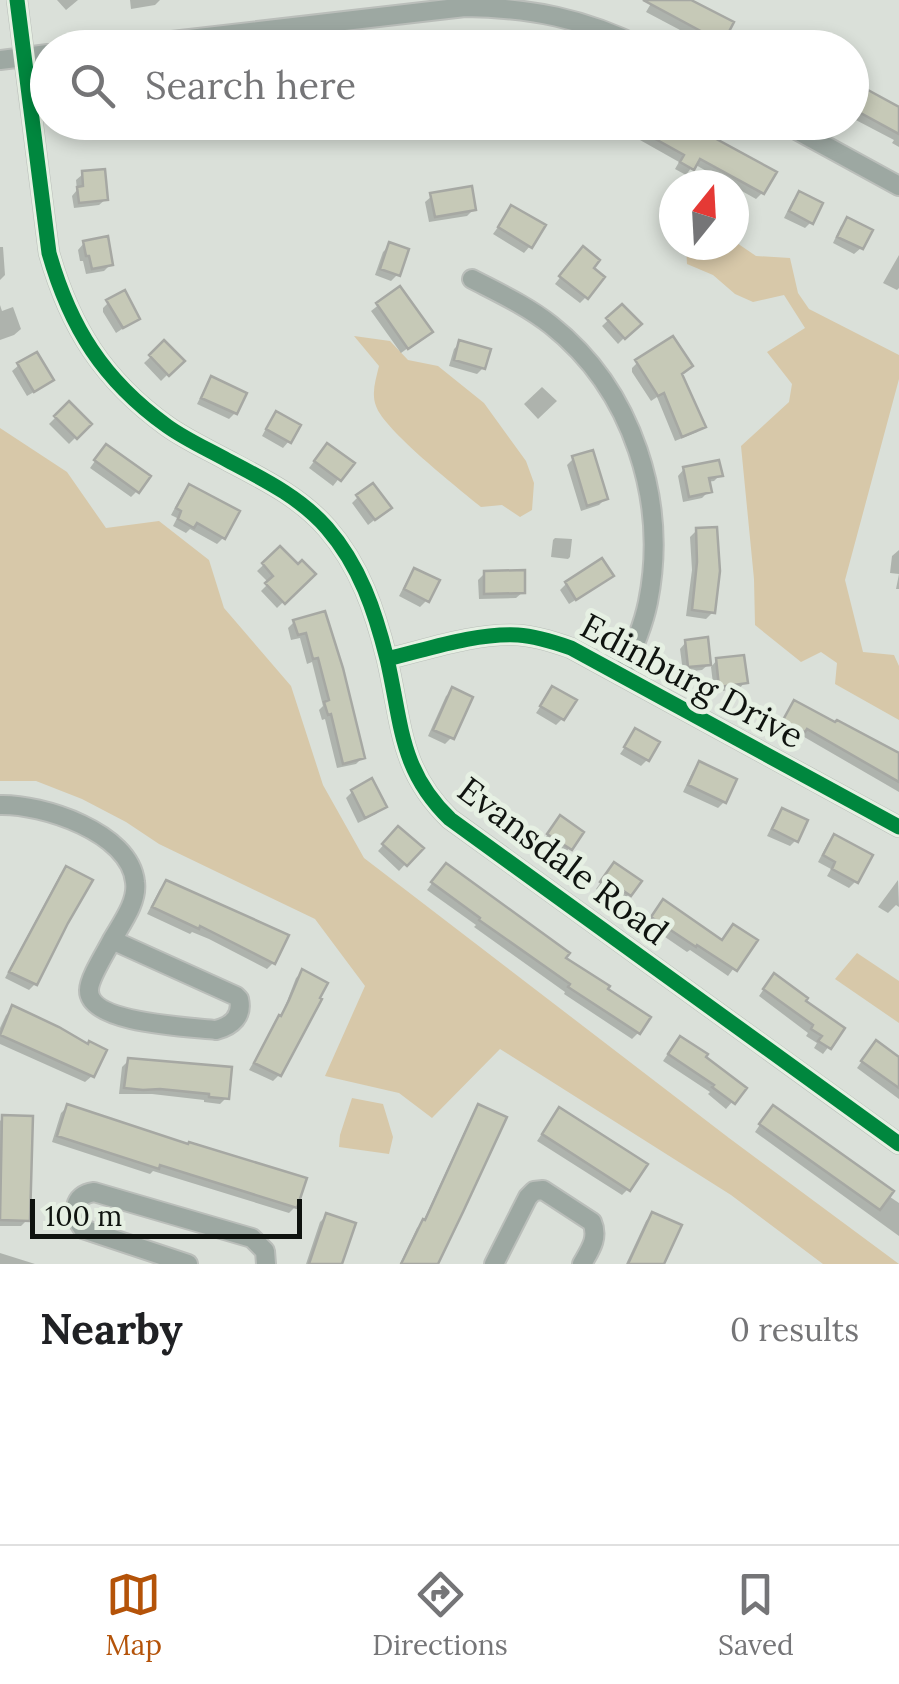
<!DOCTYPE html>
<style>
:root{--surface:#fff;--page:#f2f2f2;--text:#202124;--muted:#757577;--line:#e0e0e0;--accent:#b45309}
body{margin:0;font-family:Lora,serif;background:var(--page);color:var(--text)}
.compass{position:absolute;left:659px;top:170px;width:90px;height:90px;border-radius:50%;background:var(--surface);box-shadow:0 5px 15px #0003;rotate:18deg}
.scale{position:absolute;left:30px;bottom:25px;width:272px;box-sizing:border-box;padding-left:10px;border:5px solid #0f130f;border-top:0;font-size:28px;line-height:35px;white-space:nowrap;color:#0f130f;-webkit-text-stroke:8px #e6f0e3;paint-order:stroke}
.list{margin:0;padding:0;list-style:none}
h2{display:flex;justify-content:space-between;align-items:center;height:130px;margin:0;padding:0 40px;font-size:42px}
h2 small{font-size:32px;font-weight:400;color:var(--muted)}
.icon{flex:none;width:55px;height:55px;fill:none;stroke:currentColor;stroke-width:2;stroke-linecap:round;stroke-linejoin:round}
.map{position:relative;flex:none;width:899px;height:1264px;overflow:hidden}
.search{position:absolute;background:var(--surface);box-shadow:0 5px 15px #0003;left:30px;right:30px;top:30px;height:110px;display:flex;align-items:center;gap:25px;box-sizing:border-box;padding:0 35px;border-radius:55px;color:var(--muted);font-size:38px}
.sheet{height:280px;background:var(--surface)}
nav{display:flex;justify-content:space-around;align-items:center;box-sizing:border-box;height:140px;border-top:2px solid var(--line);background:var(--surface);font-size:28px;color:var(--muted)}
nav a{display:grid;justify-items:center;gap:5px}
nav .on{color:var(--accent)}
.map>svg:first-child{display:block}
.green{fill:#d7c8a9}
.shadow{fill:#0003}
.building{fill:#c6c9b7;stroke:#a6a8a3;stroke-width:2.5}
.lines{fill:none;stroke-linecap:round;stroke-linejoin:round}
.minor-casing{stroke:#babeba;stroke-width:22}
.minor{stroke:#9da8a2;stroke-width:18}
.cycleway-casing{stroke:#e6f0e3;stroke-width:21}
.cycleway{stroke:#00873e;stroke-width:15}
.labels{text-anchor:middle;stroke-width:10;stroke-linejoin:round;paint-order:stroke}
.street-label{font-size:35px;fill:#0f130f;stroke:#e6f0e3}
</style>
<div class="map">
<svg width="899" height="1264" viewBox="0 0 899 1264">
<rect width="100%" height="100%" fill="#dae0d9"/>
<path class="green" d="M734 241 756 256 790 258 798 293 809 309 899 355V379L845 580 863 652 894 655 899 666V720L835 684 837 663 821 652 801 662 755 625 754 579 741 446 789 402 792 384 767 352 805 328 784 295 753 302 735 294 713 275 687 264 686 245H734Z
M354 336 390 341 408 360 438 366 484 403 526 461 534 483 532 510 520 517 502 505 481 507C458 488 384 430 376 406 371 393 376 379 379 366Z
M0 428 67 472 106 528 159 521 209 560 224 608 291 686 323 785 364 858 729 1138 899 1264H823L731 1195 500 1049 432 1118 399 1093 325 1076 365 986 315 919 159 844 126 822 82 799 36 781H0Z
M857 953 899 981V1023L835 979Z
M352 1098 383 1104 393 1137 389 1154 339 1147 340 1135Z"/>
<path class="shadow" d="M57 0H78L66 10Z
M130 0H160L155 5 131 9Z
M653 0H686L721 42 714 48 646 12Z
M766 39 782 48H759Z
M868 94 899 111V147L892 143 894 140 852 118 862 100Z
M74 122H97L83 135Z
M628 122H672L762 193 756 199 694 164 686 175 675 169 679 162 624 131Z
M83 174 106 199 99 205 74 208 72 196 77 190 76 180Z
M799 194 811 222 805 228 784 218 793 200Z
M432 196 474 209 467 216 429 222 425 202Z
M512 208 530 246 524 253 493 234Z
M848 220 861 248 854 254 833 243 841 226Z
M84 243 111 264 104 271 86 274 83 261H80L78 250Z
M390 245 398 274 391 281 375 275 383 252Z
M0 247H3L5 275 0 280Z
M899 255V288L897 290 883 283Z
M577 256 590 269 586 297 580 303 555 284Z
M399 289 423 337 401 353 371 311Z
M110 301 137 319 116 333 103 312V308Z
M0 305 2 311 13 307 21 329 14 335 0 340Z
M622 307 638 324 618 344 602 326Z
M460 343 483 368 477 374 449 366 454 349Z
M164 344 181 361 161 381 144 363Z
M639 361 679 375 703 426 697 432 675 441 657 397 651 401 632 372V368Z
M19 365 44 386 27 396 12 371Z
M212 379 235 413 229 419 197 404 206 386Z
M542 387 557 401 538 419 524 404Z
M69 404 89 424 69 444 49 424Z
M276 414 289 441 283 448 262 436 270 421Z
M321 452 351 463 333 486 309 468Z
M100 454 137 491 131 497 90 468Z
M573 459 605 499 599 505 581 511 567 465Z
M684 469 720 475 714 481 707 482 709 491 702 498 683 502 678 476Z
M190 487 223 538 217 544 190 529 186 533 173 526 177 518 171 515 183 493Z
M358 497 382 514 368 525 352 503Z
M697 530 713 612 706 619 686 616 692 570 690 537Z
M555 538 572 539 570 557 568 559 551 557 553 540Z
M280 549 298 568 312 574 277 608 261 591 269 583 257 571Z
M899 550V589H896L899 574 890 573 892 556Z
M415 571 427 600 420 607 399 596 409 577Z
M485 573 523 592 516 598 479 599 478 580Z
M604 582 569 604 560 590 566 584Z
M324 614 362 758 356 764 337 768 325 719 322 720 319 710 323 706 312 662 307 664 300 638 291 640 288 628 294 622Z
M686 642 709 664 702 670 683 672 680 649Z
M717 660 745 682 739 689 714 692 711 667Z
M552 689 562 719 556 725 536 713Z
M453 690 451 738 445 744 428 736 446 696Z
M794 704 897 755 899 752V792L799 734 797 737 779 727 788 710Z
M636 731 647 760 641 766 620 754Z
M699 764 724 802 718 808 683 792 693 771Z
M352 792 382 808 376 814 358 823 346 798Z
M783 811 796 840 790 846 767 836 776 818Z
M554 825 581 832 564 855 543 841Z
M398 829 420 848 399 871 378 851Z
M834 837 856 881 849 888 827 876 831 869 818 862 828 843Z
M67 869 35 984 29 990 5 978 60 875Z
M440 872 563 959 638 1033 632 1039 564 994 565 992 474 927 476 925 427 890Z
M608 872 629 894 623 901 608 891 604 895 596 889Z
M898 880 899 907 896 905 888 913 878 907Z
M166 883 273 963 267 969 209 939 192 932 190 934 147 914 160 889Z
M657 909 721 942 754 941 728 976 690 950 687 952 646 924Z
M302 972 279 1075 273 1081 249 1070 284 1009 296 978Z
M768 983 842 1029 823 1054 814 1048 817 1043 806 1036 808 1033 759 996Z
M13 1008 87 1046 104 1051 92 1076 85 1082 0 1044V1028L6 1015Z
M674 1045 703 1057 744 1088 726 1109 708 1094 710 1092 663 1061Z
M870 1050 899 1060V1099L857 1068Z
M129 1060 226 1098 220 1104 204 1102V1100L152 1094H119L122 1067Z
M67 1107 295 1207 289 1213 153 1171 150 1174 52 1142 61 1113Z
M479 1107 435 1264H400L417 1228 422 1224 473 1113Z
M767 1114 899 1203V1236L755 1132Z
M553 1117 628 1189 622 1195 537 1141Z
M3 1118 27 1220 21 1226H0V1121Z
M652 1214 661 1264H626L646 1221Z
M327 1215 340 1264H306L320 1222Z
M0 1253 35 1264H0Z"/>
<path class="building" d="M643 0H691L734 22 723 43Z
M868 90 899 107V134L857 111Z
M625 122H685L777 172 764 194 700 159 694 170 680 162 684 155Z
M105 169 108 200 79 203 77 187 83 186 82 171Z
M472 186 476 210 435 217 430 193Z
M799 191 823 203 813 224 789 211Z
M511 205 546 225 532 248 498 227Z
M847 217 873 230 863 249 837 237Z
M108 236 113 265 92 269 89 256H86L83 241Z
M389 242 409 249 400 276 380 269Z
M583 246 600 260 594 268 605 277 588 299 559 276Z
M400 286 433 332 408 349 376 303Z
M125 290 140 319 123 328 106 300Z
M622 304 642 324 625 339 606 318Z
M673 336 693 366 682 374 706 427 682 437 664 393 658 396 635 360Z
M164 340 185 361 169 376 149 355Z
M459 340 491 349 485 369 454 360Z
M37 352 54 380 34 392 17 363Z
M211 376 247 393 237 414 201 398Z
M69 401 92 424 77 439 54 416Z
M276 411 301 425 291 443 266 429Z
M327 443 355 463 341 481 314 461Z
M106 444 151 476 139 493 94 460Z
M593 450 608 499 587 506 572 456Z
M719 460 723 476 709 478 712 492 689 497 683 467Z
M373 483 392 508 375 520 356 495Z
M189 484 240 511 225 539 197 523 194 528 178 519 181 511 176 508Z
M717 527 720 571 715 613 692 610 697 562 696 528Z
M280 546 298 564 302 560 316 574 285 604 265 583 273 576 262 563Z
M602 558 614 576 576 600 565 582Z
M414 568 440 580 429 602 404 589Z
M525 570V593L484 594V571Z
M325 611 343 668 365 758 343 764 331 714 328 715 324 702 329 700 318 658 313 659 306 633 298 635 293 620Z
M708 637 711 665 688 667 685 640Z
M744 655 748 683 719 687 716 658Z
M552 686 577 700 564 720 540 706Z
M452 687 473 697 454 739 433 730Z
M794 700 835 722 837 720 899 753V782L807 729 805 732 783 720Z
M635 728 660 742 649 761 624 747Z
M699 761 737 779 726 803 688 785Z
M372 778 387 807 365 818 351 790Z
M782 808 808 820 798 842 772 829Z
M560 815 584 832 572 850 547 834Z
M398 826 424 848 407 866 382 844Z
M834 834 873 855 858 883 832 869 835 862 823 855Z
M614 862 642 881 631 896 616 886 613 890 600 882Z
M446 863 570 953 566 958 610 986 608 989 651 1017 640 1034 568 987 570 984 479 920 480 918 431 882Z
M66 866 93 880 68 923 37 985 9 972Z
M166 880 289 935 275 964 216 934 200 926 199 929 152 907Z
M663 899 722 940 733 924 758 940 737 971 697 945 696 947 651 917Z
M302 969 328 983 320 998 322 999 281 1076 254 1063 279 1015 281 1016 289 1000Z
M774 973 808 998 806 1001 845 1028 831 1049 818 1041 822 1036 811 1029 813 1025 763 989Z
M12 1005 59 1027 88 1044 89 1041 107 1050 94 1077 0 1035Z
M680 1036 708 1054 706 1057 747 1088 735 1104 712 1087 714 1085 668 1054Z
M876 1040 899 1057V1088L861 1061Z
M128 1058 232 1067 229 1099 209 1097V1094L160 1089 143 1090 124 1088Z
M67 1104 188 1144 189 1142 307 1178 297 1208 160 1165 159 1169 57 1136Z
M478 1104 507 1117 463 1212 438 1264H401L423 1219 425 1220Z
M773 1105 894 1191 880 1210 759 1124Z
M559 1107 648 1164 630 1191 542 1134Z
M2 1115 33 1116 30 1221 0 1220Z
M652 1212 682 1225 664 1264H628Z
M326 1213 356 1223 342 1264H309Z"/>
<g class="lines">
<g class="minor-casing">
<path id="minor" d="M17 0 49 253C70 327 103 380 167 426 185 439 207 449 227 460 263 479 300 497 327 528 360 566 375 611 387 659 402 723 399 770 450 819L899 1144
M111 48 465 7C530 8 584 18 643 48
M0 60 48 54
M782 122 899 186
M472 279C499 293 527 306 551 325 633 390 668 501 648 602 643 627 632 651 622 674
M387 659C429 649 474 633 518 635 536 636 554 642 571 648L899 827
M0 805C42 804 130 832 135 882 138 902 121 924 112 940
M112 940 236 996 239 999C243 1016 232 1026 216 1030 192 1027 88 1024 89 990 89 978 106 952 112 940Z
M188 1264 83 1229C72 1214 72 1195 94 1192L252 1238 265 1251 266 1264
M494 1264 528 1197 534 1191 543 1190 592 1222C599 1238 590 1250 582 1264"/>
</g>
<use href="#minor" class="minor"/>
<g class="cycleway-casing">
<path id="cycleway" d="M17 0 49 253C70 327 103 380 167 426 185 439 207 449 227 460 263 479 300 497 327 528 360 566 375 611 387 659 402 723 399 770 450 819L899 1144
M387 659C429 649 474 633 518 635 536 636 554 642 571 648L899 827"/>
</g>
<use href="#cycleway" class="cycleway"/>
</g>
<g class="labels">
<g class="street-label">
<text transform="translate(692 681) rotate(28)" y="12">Edinburg Drive</text>
<text transform="translate(563 861) rotate(37)" y="12">Evansdale Road</text>
</g>
</g>
</svg>
<svg class="compass" viewBox="-18 -18 36 36"><path d="M0-13l5 13h-10z" fill="#e53935"/><path d="M0 13l5-13h-10z" fill="#757577"/></svg>
<div class="scale">100 m</div>
<div class="search"><svg class="icon" aria-label="search" viewBox="0 0 24 24"><circle cx="10" cy="10" r="6"/><path d="M15 15l6 6"/></svg>Search here</div>
</div>
<section class="sheet">
<h2>Nearby<small>0 results</small></h2>
<ul class="list">
</ul>
</section>
<nav>
<a class="on"><svg class="icon" aria-label="map" viewBox="0 0 24 24"><path d="M3 6l6-2 6 2 6-2v14l-6 2-6-2-6 2zM9 4v14M15 6v14"/></svg>Map</a>
<a><svg class="icon" aria-label="directions" viewBox="0 0 24 24"><path d="M12 3l9 9-9 9-9-9zM9 14v-3h6M13 9l2 2-2 2"/></svg>Directions</a>
<a><svg class="icon" aria-label="saved" viewBox="0 0 24 24"><path d="M7 4h10v16l-5-4-5 4z"/></svg>Saved</a>
</nav>
